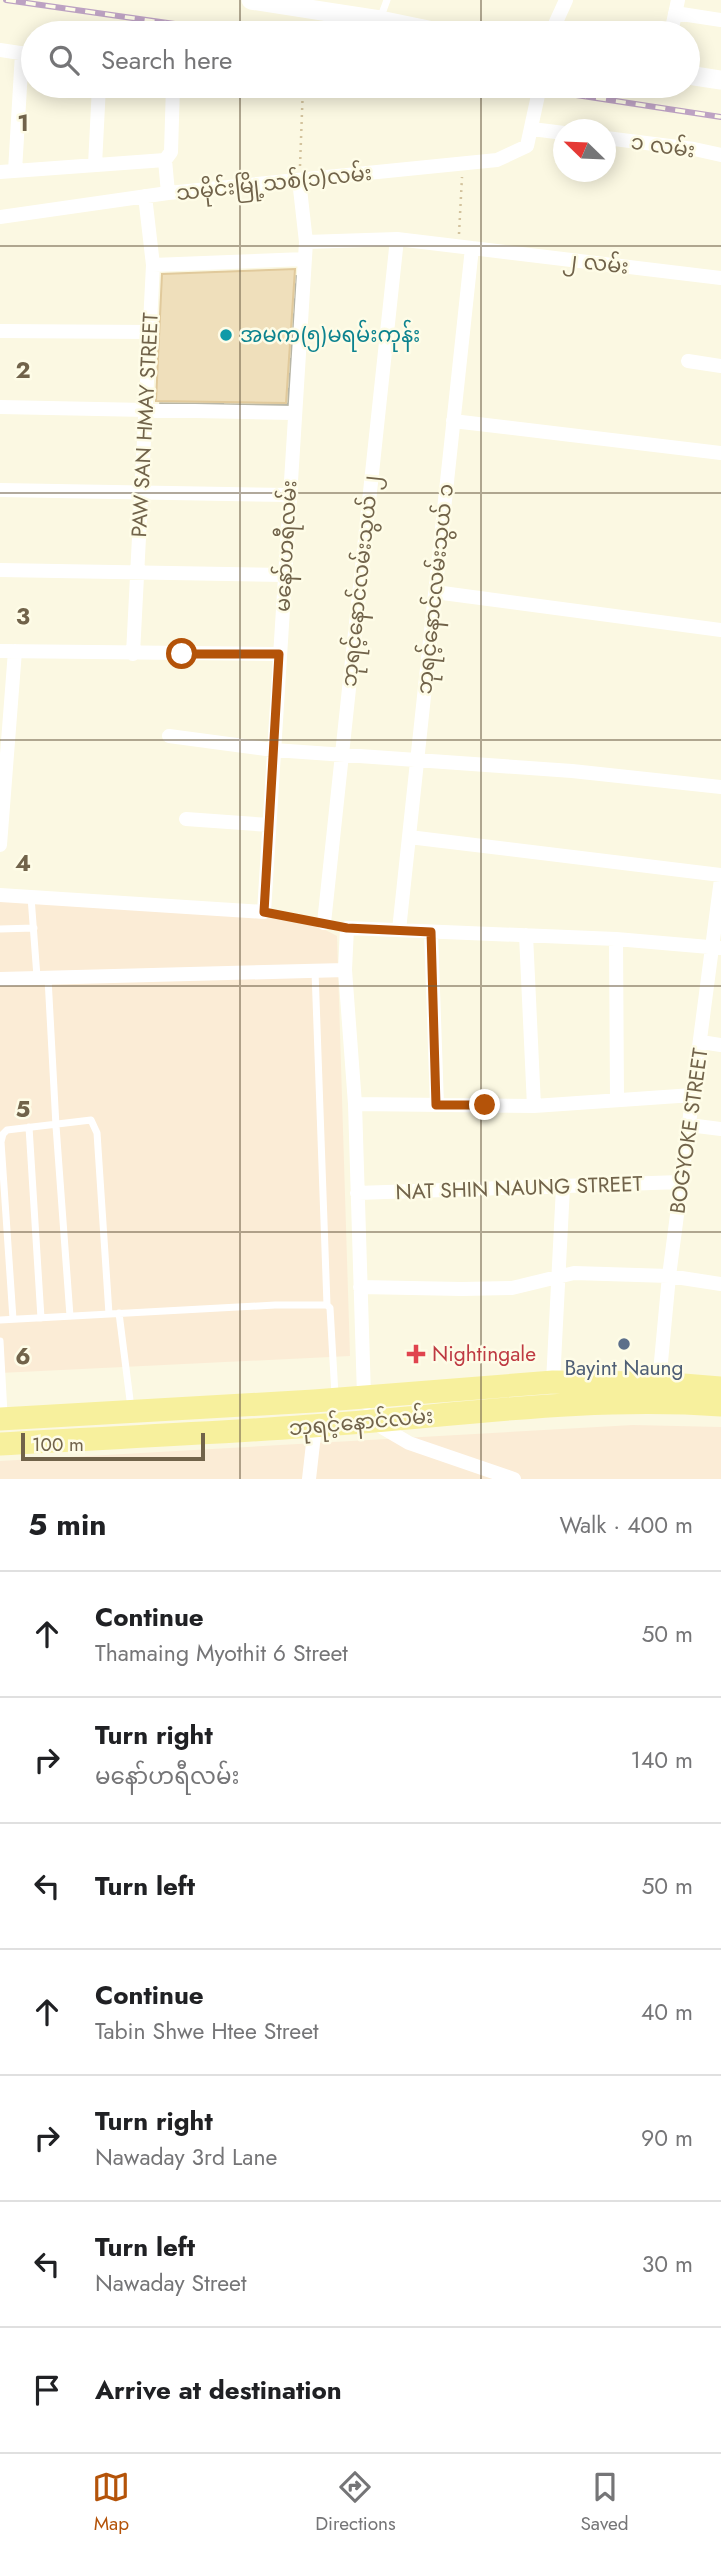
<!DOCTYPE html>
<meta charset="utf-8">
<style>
:root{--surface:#fff;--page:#f6f6f6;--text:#202124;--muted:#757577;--line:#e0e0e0;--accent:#b45309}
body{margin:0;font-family:Jost,"Noto Sans Myanmar",sans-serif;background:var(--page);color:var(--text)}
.compass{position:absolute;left:553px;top:119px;width:63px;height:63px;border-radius:50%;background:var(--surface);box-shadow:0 4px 18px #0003;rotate:293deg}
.scale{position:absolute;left:21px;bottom:18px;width:184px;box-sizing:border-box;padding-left:7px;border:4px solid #71634a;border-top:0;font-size:19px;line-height:24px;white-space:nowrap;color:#71634a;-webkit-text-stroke:5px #fefce7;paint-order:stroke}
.stop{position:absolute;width:21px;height:21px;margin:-16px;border:5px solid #b45309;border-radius:50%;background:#fff}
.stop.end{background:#b45309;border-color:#fff;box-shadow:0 2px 7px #0008}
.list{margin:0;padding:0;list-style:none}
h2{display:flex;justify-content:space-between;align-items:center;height:91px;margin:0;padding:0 28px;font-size:30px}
h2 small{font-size:23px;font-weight:400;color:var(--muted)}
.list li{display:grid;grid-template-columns:46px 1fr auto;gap:21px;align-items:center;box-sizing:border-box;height:126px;padding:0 28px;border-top:2px solid var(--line)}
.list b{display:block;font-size:26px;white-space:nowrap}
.list p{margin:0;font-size:23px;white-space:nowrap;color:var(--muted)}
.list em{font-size:23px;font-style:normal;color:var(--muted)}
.icon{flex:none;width:38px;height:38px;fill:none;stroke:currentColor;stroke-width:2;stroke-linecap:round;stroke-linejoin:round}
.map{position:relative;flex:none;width:721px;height:1479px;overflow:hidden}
.search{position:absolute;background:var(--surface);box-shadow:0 4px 18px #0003;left:21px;right:21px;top:21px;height:77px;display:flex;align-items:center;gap:18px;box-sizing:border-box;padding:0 24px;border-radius:38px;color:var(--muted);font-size:26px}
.sheet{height:973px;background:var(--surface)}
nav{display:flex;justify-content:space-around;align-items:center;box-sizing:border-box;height:98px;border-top:2px solid var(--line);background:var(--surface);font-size:19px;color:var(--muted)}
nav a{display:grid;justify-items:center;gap:4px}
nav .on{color:var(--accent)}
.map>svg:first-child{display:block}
.commercial{fill:#fbecd6}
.building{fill:#efdfbb;stroke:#e1ca9c;stroke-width:2;filter:url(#shadow)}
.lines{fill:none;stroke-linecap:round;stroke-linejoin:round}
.path{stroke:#d3c39e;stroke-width:2.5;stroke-dasharray:2 5;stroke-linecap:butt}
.service{stroke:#fff;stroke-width:7}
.minor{stroke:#fff;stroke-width:14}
.secondary{stroke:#fff;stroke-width:19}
.primary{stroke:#f7f09d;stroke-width:23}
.rail-casing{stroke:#bda2c3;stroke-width:6}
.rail{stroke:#fefce7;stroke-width:3.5;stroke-dasharray:10;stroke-linecap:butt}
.route{stroke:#b45309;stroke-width:9}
.grid{fill:none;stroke:#71634a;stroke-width:2;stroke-opacity:0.55}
.culture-dot{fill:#0f9aa8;stroke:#fefce7;stroke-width:2.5}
.service-dot{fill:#5c6f8a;stroke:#fefce7;stroke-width:2.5}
.health-dot{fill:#e0444e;stroke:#fefce7;stroke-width:2.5}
.labels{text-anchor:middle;stroke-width:5;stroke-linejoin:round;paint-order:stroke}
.street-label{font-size:21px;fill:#71634a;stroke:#fefce7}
.culture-label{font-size:21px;fill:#0d838f;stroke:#fefce7;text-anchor:start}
.health-label{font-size:21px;fill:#be3a42;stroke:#fefce7;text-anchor:start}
.service-label{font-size:21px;fill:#4e5e75;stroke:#fefce7}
.grid-label{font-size:23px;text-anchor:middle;font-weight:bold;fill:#71634a;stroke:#fefce7;stroke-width:5;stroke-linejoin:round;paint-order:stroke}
</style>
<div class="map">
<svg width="721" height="1479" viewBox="0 0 721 1479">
<defs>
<filter id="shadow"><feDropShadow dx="4" dy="7" stdDeviation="0" flood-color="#0004"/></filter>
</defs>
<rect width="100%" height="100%" fill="#fbf8e2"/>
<path class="commercial" d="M0 899 308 921 337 936 350 1356 0 1373Z
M633 1425 721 1427V1479H0V1461Z"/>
<path class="building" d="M295 269 286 403 156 401 162 274Z"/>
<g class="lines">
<path class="path" d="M300 166 303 86
M459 234 462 177"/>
<path class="service" d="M380 19 387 0
M31 897 37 977
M264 912 347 928
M0 929 34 928
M315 971 327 1305
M48 978 56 1126 70 1316
M29 1127 41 1318
M119 1313 131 1408
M13 1319 1 1142 3 1134 7 1130 91 1120 97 1133 109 1314
M0 1320 275 1305H327L330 1308 335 1395
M0 1341 4 1414"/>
<path class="minor" d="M675 13 721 20
M551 33 566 0
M671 33 678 0
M0 50 33 55
M532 129 564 133
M606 138 694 149 721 155
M95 165 99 86
M15 171 22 53
M0 172 165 160
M168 193 165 160 171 152 173 86
M0 217 168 193 497 160 527 146 540 86
M306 242 397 239 721 278
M153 265 305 259
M0 331 150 332
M688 361 721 366
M0 407 293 413
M453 421 721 453
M0 490 289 495
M0 570 284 575
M435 592 721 630
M0 651 279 654
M133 654 153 265 145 196
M169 736 274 750 572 771 721 787
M186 819 269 825
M409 837 721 875
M0 845 15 651
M0 895 264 912 306 242 299 180
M324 923 397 239
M399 930 472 248
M431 932 437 1105
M526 935 534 1106
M616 939 617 1100
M0 979 345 970
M701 1042 721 1045
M355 1104 534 1106 693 1095
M689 1125 721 1129
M357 1193 681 1182
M360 1287 462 1289 512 1288 574 1273 669 1276 721 1284
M553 1382 563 1187
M659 1383 669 1276 721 879
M366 1403 364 1396 355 1104 345 970 347 928 616 939 721 948
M373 1422 409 1443 514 1479
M309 1479 315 1426"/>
<path class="secondary" d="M251 0 380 20 443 33
M688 75 721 80"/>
<path class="primary" d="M0 1419 314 1401 553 1382 659 1383 721 1388
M0 1444C117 1437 234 1433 350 1423 474 1413 597 1396 721 1405"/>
<g class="rail-casing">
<path id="rail" d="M6 0 238 33
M517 86 721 117"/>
</g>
<use href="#rail" class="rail"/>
</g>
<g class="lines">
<path class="route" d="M182 654H279L264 912 347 928 431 932 436 1105H485"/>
</g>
<path class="grid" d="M240 0V33M481 0V33M240 86V1479M481 86V1479M0 246H721M0 493H721M0 740H721M0 986H721M0 1232H721"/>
<circle class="culture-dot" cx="226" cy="335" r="7"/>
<circle class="service-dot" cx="624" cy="1344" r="7"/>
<path class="health-dot" d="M412.5 1343.5h7v7h7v7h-7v7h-7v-7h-7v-7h7z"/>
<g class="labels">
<g class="street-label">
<text transform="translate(663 146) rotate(8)" y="7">၁ လမ်း</text>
<text transform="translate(274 183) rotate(-6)" y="7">သမိုင်းမြို့သစ်(၁)လမ်း</text>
<text transform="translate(596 263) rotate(7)" y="7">၂ လမ်း</text>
<text transform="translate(145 425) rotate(-87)" y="7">PAW SAN HMAY STREET</text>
<text transform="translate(286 546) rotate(-87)" y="7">မနော်ဟရီလမ်း</text>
<text transform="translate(360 581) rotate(-84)" y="7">ဘုရင့်နောင်လမ်းသွယ် ၂</text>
<text transform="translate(435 589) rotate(-84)" y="7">ဘုရင့်နောင်လမ်းသွယ် ၁</text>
<text transform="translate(689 1131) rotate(-82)" y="7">BOGYOKE STREET</text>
<text transform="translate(519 1188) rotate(-2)" y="7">NAT SHIN NAUNG STREET</text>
<text transform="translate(361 1422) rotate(-5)" y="7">ဘုရင့်နောင်လမ်း</text>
</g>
<g class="culture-label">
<text x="240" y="342">အမက(၅)မရမ်းကုန်း</text>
</g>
<g class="health-label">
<text x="432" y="1361">Nightingale</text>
</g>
<g class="service-label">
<text x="624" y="1375">Bayint Naung</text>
</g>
</g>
<g class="grid-label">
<text x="23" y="131">1</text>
<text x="23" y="378">2</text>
<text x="23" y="624">3</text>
<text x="23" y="871">4</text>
<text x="23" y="1117">5</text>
<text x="23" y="1364">6</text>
</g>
</svg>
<svg class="compass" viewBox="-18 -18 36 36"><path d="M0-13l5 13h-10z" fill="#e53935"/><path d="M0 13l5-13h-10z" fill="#757577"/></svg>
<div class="scale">100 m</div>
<div class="stop" style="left:182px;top:654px"></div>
<div class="stop end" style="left:485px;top:1105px"></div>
<div class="search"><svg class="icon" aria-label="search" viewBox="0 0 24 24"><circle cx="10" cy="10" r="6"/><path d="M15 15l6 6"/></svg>Search here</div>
</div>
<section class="sheet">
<h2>5 min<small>Walk · 400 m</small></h2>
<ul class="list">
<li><svg class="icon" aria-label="ahead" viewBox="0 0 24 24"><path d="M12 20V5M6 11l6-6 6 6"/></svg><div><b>Continue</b><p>Thamaing Myothit 6 Street</p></div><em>50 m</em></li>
<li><svg class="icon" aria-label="right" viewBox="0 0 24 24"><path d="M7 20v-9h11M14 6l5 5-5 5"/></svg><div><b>Turn right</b><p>မနော်ဟရီလမ်း</p></div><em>140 m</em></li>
<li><svg class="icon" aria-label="left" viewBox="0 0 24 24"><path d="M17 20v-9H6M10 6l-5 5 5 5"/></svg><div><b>Turn left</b></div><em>50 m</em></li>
<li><svg class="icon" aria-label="ahead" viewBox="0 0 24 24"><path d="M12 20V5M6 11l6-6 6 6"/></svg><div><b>Continue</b><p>Tabin Shwe Htee Street</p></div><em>40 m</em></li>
<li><svg class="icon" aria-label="right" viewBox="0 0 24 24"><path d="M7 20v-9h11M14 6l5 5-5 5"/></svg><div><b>Turn right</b><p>Nawaday 3rd Lane</p></div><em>90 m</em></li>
<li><svg class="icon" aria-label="left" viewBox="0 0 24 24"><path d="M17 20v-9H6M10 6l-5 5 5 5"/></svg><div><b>Turn left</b><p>Nawaday Street</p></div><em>30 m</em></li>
<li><svg class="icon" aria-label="arrive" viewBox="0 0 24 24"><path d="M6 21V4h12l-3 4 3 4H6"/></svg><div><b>Arrive at destination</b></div></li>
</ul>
</section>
<nav>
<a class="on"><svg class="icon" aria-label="map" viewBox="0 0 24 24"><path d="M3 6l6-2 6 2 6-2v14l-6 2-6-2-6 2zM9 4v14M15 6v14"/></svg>Map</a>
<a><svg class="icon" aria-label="directions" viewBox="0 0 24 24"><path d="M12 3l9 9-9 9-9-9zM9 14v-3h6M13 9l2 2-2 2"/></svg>Directions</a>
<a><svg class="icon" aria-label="saved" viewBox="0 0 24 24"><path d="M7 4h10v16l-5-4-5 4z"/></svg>Saved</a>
</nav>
